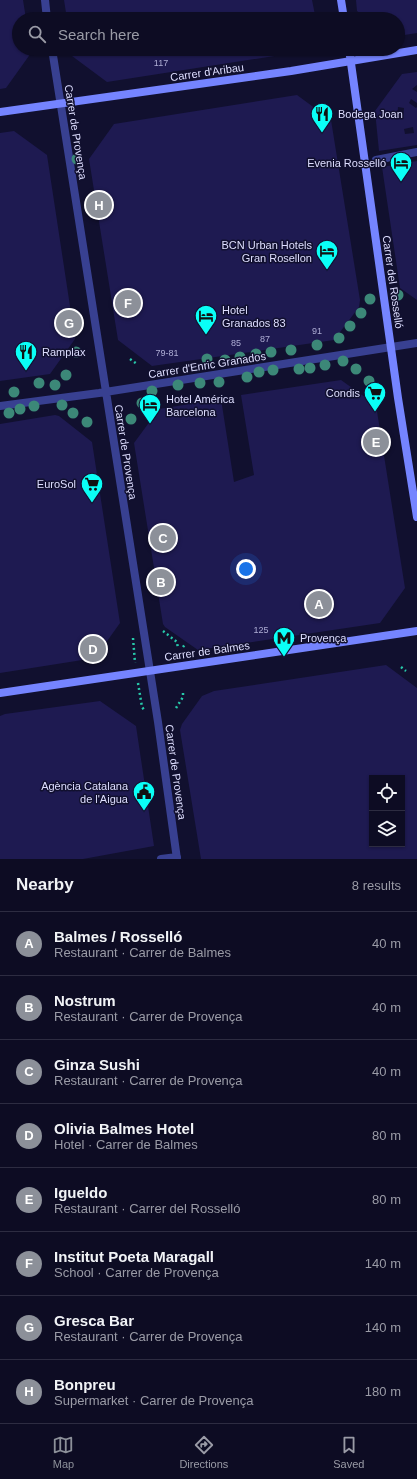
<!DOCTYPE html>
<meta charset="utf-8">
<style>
:root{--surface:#0d0c23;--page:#1b1a30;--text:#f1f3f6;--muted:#9a9ba6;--line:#2d2c41;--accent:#8c9099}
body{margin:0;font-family:Arial,sans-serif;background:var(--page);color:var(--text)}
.controls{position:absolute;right:12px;bottom:12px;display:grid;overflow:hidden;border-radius:0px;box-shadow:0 1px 3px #0004}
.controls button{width:36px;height:36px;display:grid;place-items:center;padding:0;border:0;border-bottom:1px solid var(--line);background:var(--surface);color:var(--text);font:20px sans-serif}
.you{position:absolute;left:246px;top:569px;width:14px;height:14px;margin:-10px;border:3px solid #fff;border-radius:50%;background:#1a73e8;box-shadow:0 0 0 6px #1a73e833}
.badge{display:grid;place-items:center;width:26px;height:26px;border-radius:50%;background:var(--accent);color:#fff;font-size:13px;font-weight:700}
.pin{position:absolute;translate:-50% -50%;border:2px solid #fff;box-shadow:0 1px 4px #0006}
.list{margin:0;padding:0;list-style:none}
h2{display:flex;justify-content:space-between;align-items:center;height:52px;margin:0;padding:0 16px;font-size:17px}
h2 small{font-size:13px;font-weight:400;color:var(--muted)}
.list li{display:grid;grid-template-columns:26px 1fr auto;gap:12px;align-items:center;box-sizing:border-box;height:64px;padding:0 16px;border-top:1px solid var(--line)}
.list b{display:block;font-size:15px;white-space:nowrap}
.list p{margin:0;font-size:13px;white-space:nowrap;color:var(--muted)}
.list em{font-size:13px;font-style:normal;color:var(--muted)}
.icon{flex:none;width:22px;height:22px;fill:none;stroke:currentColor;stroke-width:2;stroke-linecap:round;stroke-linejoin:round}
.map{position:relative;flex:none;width:417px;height:859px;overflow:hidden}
.search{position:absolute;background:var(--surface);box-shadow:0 1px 3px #0004;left:12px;right:12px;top:12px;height:44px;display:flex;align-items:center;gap:10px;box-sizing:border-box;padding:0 14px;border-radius:22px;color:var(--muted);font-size:15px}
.sheet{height:564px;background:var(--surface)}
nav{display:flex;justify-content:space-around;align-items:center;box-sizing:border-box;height:56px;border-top:1px solid var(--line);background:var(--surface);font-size:11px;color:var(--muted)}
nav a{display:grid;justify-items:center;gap:2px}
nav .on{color:var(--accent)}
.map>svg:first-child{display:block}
.building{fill:#1e1a51;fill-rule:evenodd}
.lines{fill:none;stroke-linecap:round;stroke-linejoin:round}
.path{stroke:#27c9aa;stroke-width:2.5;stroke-dasharray:2 3;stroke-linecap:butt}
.street{stroke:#384091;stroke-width:8}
.secondary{stroke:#7584ff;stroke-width:8}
.tree{fill:#3c8878}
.labels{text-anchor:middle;stroke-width:3;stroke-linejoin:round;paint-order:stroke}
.number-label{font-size:9px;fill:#aeadd4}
.street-label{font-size:11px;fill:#dedeff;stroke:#11102f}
.poi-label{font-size:11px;fill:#dedeff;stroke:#11102f;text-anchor:start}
</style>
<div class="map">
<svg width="417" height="859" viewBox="0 0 417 859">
<rect width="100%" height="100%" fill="#11102f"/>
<path class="building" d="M0 0H23L26 19H19V49H31V53L6 88 0 89Z
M64 0H312L315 15 314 19H67Z
M356 0H417V33L398 36V19H367L357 11Z
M71 49H294L287 54 107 82 72 56Z
M417 72V85L412 89 417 92V103L411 99 409 103 416 108 417 107V145L379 151 375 111 402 74ZM398 107 404 108 403 119H397ZM413 127 414 133 405 134 404 129Z
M297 95 331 120 360 300 359 307 334 340 152 366 118 340 89 159 114 124Z
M14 131 47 155 75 339 50 374 0 381V133Z
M417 161V300L400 288 382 167Z
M341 380 376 405 405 588 380 623 198 650 165 627 163 624 134 443 159 409 221 399 234 482 254 475 241 395Z
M55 415 59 416 92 442 120 623 95 658 0 673V424Z
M386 665 417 688V859H201L180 730 182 724 202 696 214 691ZM372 778H402V844H372Z
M100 701 136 726 154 846 83 859H0V716L5 714Z"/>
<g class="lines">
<path class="path" d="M130 359 137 364
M163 631 177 642 178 649
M133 638 135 663
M183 647 186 643
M401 667 406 671
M138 683 142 707 145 711
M176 708 183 697V690"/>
<path class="street" d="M45 0 47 19
M52 49 158 722 177 859
M376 160 417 152
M0 406 99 393 417 343
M161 859 177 857"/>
<path class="secondary" d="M341 0 344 19
M349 49 398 398 417 517
M0 112 291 71 417 50
M0 693 417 631"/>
</g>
<g class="tree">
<circle cx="77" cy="159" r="5.5"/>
<circle cx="398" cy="295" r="5.5"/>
<circle cx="370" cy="299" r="5.5"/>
<circle cx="361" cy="313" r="5.5"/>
<circle cx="350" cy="326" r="5.5"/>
<circle cx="339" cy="338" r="5.5"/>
<circle cx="317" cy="345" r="5.5"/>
<circle cx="291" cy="350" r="5.5"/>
<circle cx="76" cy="352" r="5.5"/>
<circle cx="271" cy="352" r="5.5"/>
<circle cx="256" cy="354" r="5.5"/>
<circle cx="240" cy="357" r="5.5"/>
<circle cx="207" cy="359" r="5.5"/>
<circle cx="225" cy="360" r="5.5"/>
<circle cx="343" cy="361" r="5.5"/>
<circle cx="325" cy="365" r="5.5"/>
<circle cx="310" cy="368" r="5.5"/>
<circle cx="299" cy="369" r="5.5"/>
<circle cx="356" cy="369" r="5.5"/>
<circle cx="273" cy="370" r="5.5"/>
<circle cx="259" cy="372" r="5.5"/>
<circle cx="66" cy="375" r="5.5"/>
<circle cx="247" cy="377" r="5.5"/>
<circle cx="369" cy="381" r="5.5"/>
<circle cx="219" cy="382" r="5.5"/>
<circle cx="39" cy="383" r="5.5"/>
<circle cx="200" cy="383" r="5.5"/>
<circle cx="55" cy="385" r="5.5"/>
<circle cx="178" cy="385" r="5.5"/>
<circle cx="152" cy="391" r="5.5"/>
<circle cx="14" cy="392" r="5.5"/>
<circle cx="142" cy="403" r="5.5"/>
<circle cx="62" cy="405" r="5.5"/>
<circle cx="34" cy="406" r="5.5"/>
<circle cx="20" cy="409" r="5.5"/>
<circle cx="9" cy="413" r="5.5"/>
<circle cx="73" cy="413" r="5.5"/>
<circle cx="131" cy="419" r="5.5"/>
<circle cx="87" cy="422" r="5.5"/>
</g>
<defs>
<g id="restaurant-pin" transform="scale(1.15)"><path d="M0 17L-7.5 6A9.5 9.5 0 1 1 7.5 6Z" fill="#0afff7" stroke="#11102f"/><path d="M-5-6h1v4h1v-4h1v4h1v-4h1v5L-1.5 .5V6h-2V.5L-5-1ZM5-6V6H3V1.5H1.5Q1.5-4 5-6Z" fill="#111"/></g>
<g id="hotel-pin" transform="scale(1.15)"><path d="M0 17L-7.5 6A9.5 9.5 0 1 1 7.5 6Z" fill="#0afff7" stroke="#11102f"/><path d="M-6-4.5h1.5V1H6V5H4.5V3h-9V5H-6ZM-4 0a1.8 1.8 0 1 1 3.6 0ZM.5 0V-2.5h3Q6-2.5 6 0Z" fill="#111"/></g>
<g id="supermarket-pin" transform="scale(1.15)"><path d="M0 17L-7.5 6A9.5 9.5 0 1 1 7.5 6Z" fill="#0afff7" stroke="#11102f"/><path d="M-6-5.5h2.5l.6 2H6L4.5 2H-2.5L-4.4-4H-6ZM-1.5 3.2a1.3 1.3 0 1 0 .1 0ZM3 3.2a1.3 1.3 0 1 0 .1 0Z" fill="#111"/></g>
<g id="metro-pin" transform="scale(1.15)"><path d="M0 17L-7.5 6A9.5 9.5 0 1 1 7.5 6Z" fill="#0afff7" stroke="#11102f"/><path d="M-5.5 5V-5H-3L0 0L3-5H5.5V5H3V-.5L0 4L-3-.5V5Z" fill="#111"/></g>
<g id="civic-pin" transform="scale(1.15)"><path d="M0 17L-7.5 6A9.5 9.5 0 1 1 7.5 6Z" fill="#0afff7" stroke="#11102f"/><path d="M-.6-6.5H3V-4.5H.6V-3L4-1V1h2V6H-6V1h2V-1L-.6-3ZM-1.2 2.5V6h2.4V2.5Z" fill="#111"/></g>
</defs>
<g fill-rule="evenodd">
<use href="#restaurant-pin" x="322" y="114"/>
<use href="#hotel-pin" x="401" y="163"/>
<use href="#hotel-pin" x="327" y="251"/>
<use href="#hotel-pin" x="206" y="316"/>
<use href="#restaurant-pin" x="26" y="352"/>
<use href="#supermarket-pin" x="375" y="393"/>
<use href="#hotel-pin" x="150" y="405"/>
<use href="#supermarket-pin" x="92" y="484"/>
<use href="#metro-pin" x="284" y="638"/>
<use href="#civic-pin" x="144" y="792"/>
</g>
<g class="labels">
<g class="number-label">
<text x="161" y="66">117</text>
<text x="317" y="334">91</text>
<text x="265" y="342">87</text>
<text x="236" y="346">85</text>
<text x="167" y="356">79-81</text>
<text x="261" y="633">125</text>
</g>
<g class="street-label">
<text transform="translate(207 72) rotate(-8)" y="4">Carrer d'Aribau</text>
<text transform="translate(76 132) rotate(81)" y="4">Carrer de Provença</text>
<text transform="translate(393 282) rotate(82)" y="4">Carrer del Rosselló</text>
<text transform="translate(207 365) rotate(-9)" y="4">Carrer d'Enric Granados</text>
<text transform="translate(126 452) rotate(81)" y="4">Carrer de Provença</text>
<text transform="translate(207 651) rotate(-8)" y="4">Carrer de Balmes</text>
<text transform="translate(176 772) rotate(82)" y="4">Carrer de Provença</text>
</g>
<g class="poi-label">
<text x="338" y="118">Bodega Joan</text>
<text x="386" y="167" text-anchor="end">Evenia Rosselló</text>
<text x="312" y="249" text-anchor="end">BCN Urban Hotels<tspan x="312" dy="13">Gran Rosellon</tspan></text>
<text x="222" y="314">Hotel<tspan x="222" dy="13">Granados 83</tspan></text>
<text x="42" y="356">Ramplax</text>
<text x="360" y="397" text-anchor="end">Condis</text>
<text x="166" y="403">Hotel América<tspan x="166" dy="13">Barcelona</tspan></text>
<text x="76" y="488" text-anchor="end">EuroSol</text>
<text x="300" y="642">Provença</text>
<text x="128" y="790" text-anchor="end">Agència Catalana<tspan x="128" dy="13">de l'Aigua</tspan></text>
</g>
</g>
</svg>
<div class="controls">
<button><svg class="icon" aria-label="locate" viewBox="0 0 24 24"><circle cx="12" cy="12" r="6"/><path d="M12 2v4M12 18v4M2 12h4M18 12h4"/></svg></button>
<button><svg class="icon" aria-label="layers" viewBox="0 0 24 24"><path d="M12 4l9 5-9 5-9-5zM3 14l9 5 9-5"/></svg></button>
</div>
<div class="you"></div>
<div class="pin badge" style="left:319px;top:604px">A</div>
<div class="pin badge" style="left:161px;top:582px">B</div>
<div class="pin badge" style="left:163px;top:538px">C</div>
<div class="pin badge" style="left:93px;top:649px">D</div>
<div class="pin badge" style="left:376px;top:442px">E</div>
<div class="pin badge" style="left:128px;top:303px">F</div>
<div class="pin badge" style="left:69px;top:323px">G</div>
<div class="pin badge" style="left:99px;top:205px">H</div>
<div class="search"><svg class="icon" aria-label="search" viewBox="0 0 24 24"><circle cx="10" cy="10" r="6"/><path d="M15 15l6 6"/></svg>Search here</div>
</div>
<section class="sheet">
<h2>Nearby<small>8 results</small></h2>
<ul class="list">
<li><span class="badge">A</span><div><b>Balmes / Rosselló</b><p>Restaurant · Carrer de Balmes</p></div><em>40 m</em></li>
<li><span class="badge">B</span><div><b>Nostrum</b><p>Restaurant · Carrer de Provença</p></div><em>40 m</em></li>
<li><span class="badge">C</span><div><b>Ginza Sushi</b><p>Restaurant · Carrer de Provença</p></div><em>40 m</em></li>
<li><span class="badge">D</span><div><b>Olivia Balmes Hotel</b><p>Hotel · Carrer de Balmes</p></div><em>80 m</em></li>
<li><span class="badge">E</span><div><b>Igueldo</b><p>Restaurant · Carrer del Rosselló</p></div><em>80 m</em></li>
<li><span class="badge">F</span><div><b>Institut Poeta Maragall</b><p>School · Carrer de Provença</p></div><em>140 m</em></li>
<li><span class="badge">G</span><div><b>Gresca Bar</b><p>Restaurant · Carrer de Provença</p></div><em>140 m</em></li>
<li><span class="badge">H</span><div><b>Bonpreu</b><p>Supermarket · Carrer de Provença</p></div><em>180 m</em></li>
</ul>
</section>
<nav>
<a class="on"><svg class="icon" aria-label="map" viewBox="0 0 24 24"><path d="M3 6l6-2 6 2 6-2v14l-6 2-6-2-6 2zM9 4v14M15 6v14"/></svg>Map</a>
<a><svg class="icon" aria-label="directions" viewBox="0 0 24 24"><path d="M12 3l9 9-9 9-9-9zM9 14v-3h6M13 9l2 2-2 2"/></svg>Directions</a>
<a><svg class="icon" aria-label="saved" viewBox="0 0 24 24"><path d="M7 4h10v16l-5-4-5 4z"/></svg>Saved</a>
</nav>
